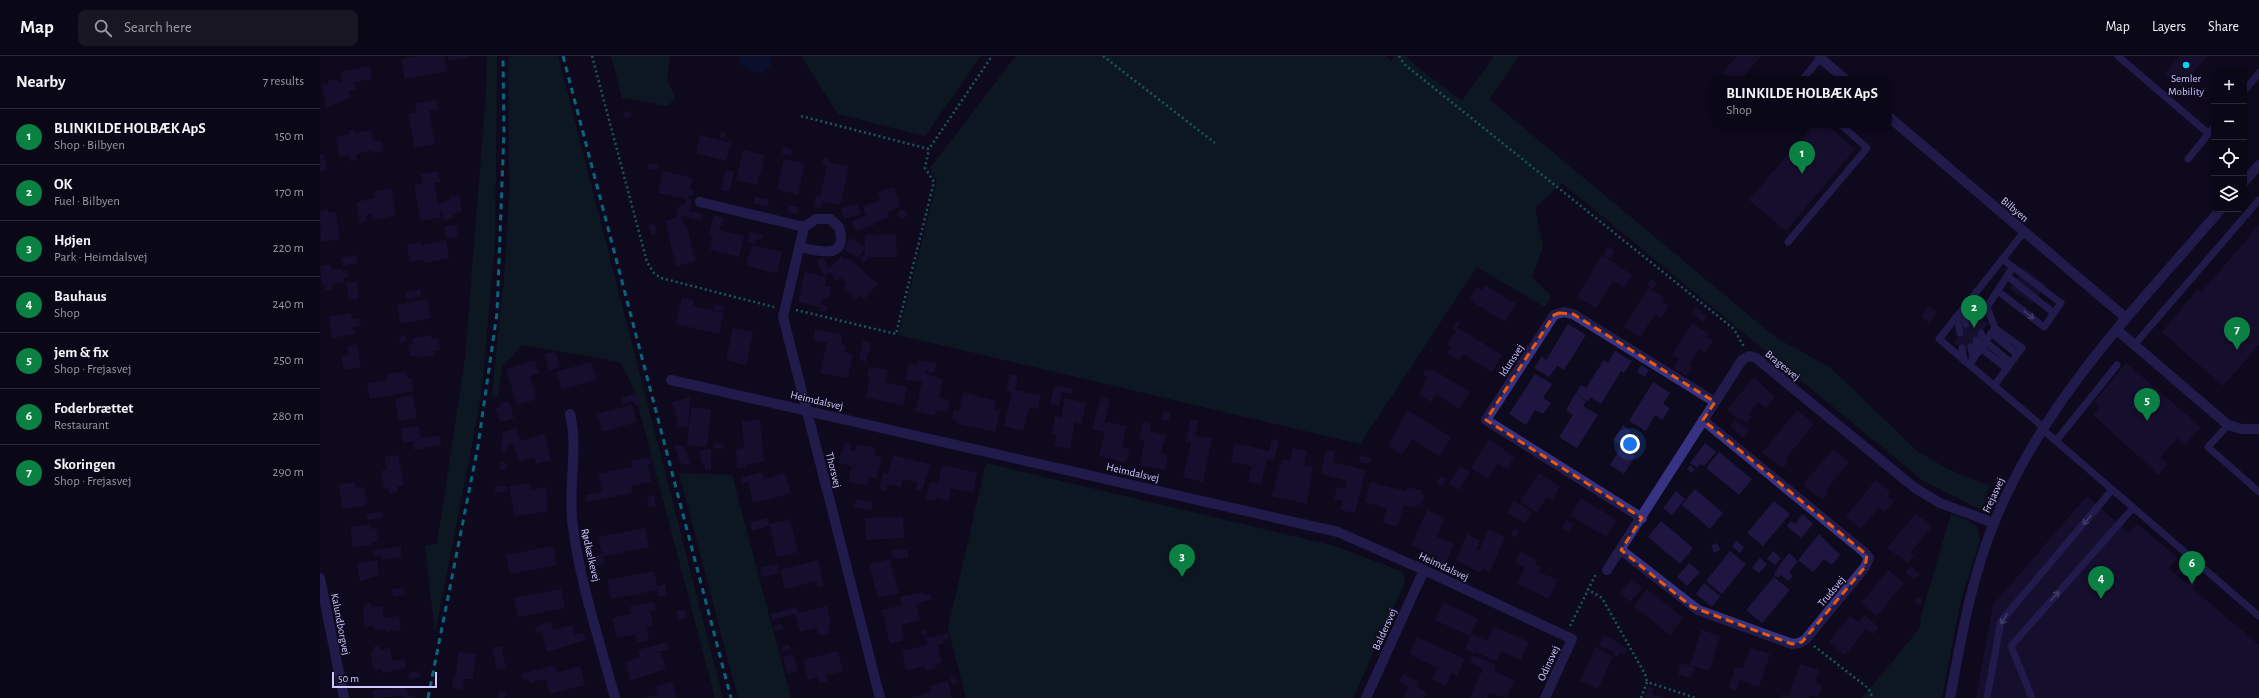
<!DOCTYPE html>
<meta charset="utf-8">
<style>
:root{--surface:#0a0816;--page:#181623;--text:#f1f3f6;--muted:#999aa1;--line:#2a2935;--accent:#0b8043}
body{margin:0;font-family:"Alegreya Sans",sans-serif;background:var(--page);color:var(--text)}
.controls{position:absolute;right:12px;top:12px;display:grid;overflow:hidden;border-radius:8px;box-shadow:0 2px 10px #0003}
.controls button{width:36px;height:36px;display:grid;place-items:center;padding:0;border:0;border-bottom:1px solid var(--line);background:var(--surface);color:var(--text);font:20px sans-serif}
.scale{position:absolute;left:12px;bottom:10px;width:105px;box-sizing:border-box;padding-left:4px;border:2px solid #cfc8ff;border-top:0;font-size:11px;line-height:14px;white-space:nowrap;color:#cfc8ff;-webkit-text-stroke:3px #0e0a1e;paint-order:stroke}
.you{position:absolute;left:1310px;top:388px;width:14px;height:14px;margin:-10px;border:3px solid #fff;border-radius:50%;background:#1a73e8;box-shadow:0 0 0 6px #1a73e833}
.badge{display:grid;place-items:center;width:26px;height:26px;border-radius:50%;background:var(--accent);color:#fff;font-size:13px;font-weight:700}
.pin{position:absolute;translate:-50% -33px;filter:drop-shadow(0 1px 2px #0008)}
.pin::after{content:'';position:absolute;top:21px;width:14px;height:12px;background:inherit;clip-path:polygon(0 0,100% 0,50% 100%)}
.popup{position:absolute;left:1392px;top:20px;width:180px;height:52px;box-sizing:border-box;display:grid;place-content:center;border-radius:8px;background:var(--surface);filter:drop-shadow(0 1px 3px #0005);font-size:13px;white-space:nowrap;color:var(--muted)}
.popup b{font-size:15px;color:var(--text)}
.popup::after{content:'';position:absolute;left:50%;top:100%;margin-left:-8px;border:8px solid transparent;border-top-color:var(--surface)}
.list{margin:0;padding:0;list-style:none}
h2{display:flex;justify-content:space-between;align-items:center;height:52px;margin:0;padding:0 16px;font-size:17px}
h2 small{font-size:13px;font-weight:400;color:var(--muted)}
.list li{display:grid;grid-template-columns:26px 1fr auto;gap:12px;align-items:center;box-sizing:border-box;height:56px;padding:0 16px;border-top:1px solid var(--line)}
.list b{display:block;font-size:15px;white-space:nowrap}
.list p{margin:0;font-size:13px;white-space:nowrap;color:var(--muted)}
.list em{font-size:13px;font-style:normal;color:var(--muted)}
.icon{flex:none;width:22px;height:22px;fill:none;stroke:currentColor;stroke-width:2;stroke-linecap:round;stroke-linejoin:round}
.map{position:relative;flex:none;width:1939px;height:642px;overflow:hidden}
header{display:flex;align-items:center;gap:24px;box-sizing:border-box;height:56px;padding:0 20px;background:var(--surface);border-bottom:1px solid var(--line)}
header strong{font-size:19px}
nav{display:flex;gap:22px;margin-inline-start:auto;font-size:14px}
.search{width:280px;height:36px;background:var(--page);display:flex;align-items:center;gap:10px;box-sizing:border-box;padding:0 14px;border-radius:8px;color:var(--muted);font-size:15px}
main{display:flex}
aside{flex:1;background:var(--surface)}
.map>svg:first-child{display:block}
.green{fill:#0d2928}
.water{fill:#05183c}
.building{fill:#1f1541}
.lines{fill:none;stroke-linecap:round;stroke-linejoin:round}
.path{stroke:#24b7b1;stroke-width:2.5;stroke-dasharray:2 3;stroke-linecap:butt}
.service{stroke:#373281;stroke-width:7}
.minor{stroke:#373281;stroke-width:10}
.tertiary{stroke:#373281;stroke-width:10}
.rail{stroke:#00d5f3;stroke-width:3;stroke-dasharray:6 5;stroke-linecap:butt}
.oneway{stroke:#7b76ba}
.marked{fill:none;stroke:#e8590c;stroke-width:3;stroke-dasharray:8 5;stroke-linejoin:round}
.poi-dot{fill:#00d5f3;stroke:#0e0a1e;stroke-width:1.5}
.labels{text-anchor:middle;stroke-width:3;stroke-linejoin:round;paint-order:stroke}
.poi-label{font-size:11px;fill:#cfc8ff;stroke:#0e0a1e}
.street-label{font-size:11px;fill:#cfc8ff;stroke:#0e0a1e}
</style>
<header>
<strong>Map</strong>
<div class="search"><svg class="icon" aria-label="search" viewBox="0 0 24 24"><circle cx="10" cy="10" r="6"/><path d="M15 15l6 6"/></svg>Search here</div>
<nav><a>Map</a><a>Layers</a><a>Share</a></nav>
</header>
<main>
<aside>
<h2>Nearby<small>7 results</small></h2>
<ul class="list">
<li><span class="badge">1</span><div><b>BLINKILDE HOLBÆK ApS</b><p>Shop · Bilbyen</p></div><em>150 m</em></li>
<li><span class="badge">2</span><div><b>OK</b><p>Fuel · Bilbyen</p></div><em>170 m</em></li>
<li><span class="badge">3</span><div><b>Højen</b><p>Park · Heimdalsvej</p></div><em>220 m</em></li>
<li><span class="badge">4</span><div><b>Bauhaus</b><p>Shop</p></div><em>240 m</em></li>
<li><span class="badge">5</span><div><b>jem &amp; fix</b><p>Shop · Frejasvej</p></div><em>250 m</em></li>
<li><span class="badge">6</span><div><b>Foderbrættet</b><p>Restaurant</p></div><em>280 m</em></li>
<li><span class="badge">7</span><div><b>Skoringen</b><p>Shop · Frejasvej</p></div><em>290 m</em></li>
</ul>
</aside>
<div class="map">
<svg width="1939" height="642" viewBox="0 0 1939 642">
<rect width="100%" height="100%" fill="#0e0a1e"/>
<path class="green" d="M167 0H177L175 188 161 341 115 578 105 490 117 488 145 303 166 37Z
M188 0H238L403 642H395L314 333 300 306 202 289 182 311 178 341 172 340 185 212 189 135Z
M291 0H350L347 23 355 42 348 50 302 42Z
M481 0H661L605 80 518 58Z
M696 0H1065L1071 5 1075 0H1086L1096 10 1142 45 1174 0H1199L1169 43 1455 281 1511 312 1598 396 1630 414 1670 430 1661 454 1602 424 1242 127 1215 152 1223 191 1212 221 1231 240 1225 251 1157 211 1040 388 578 279 617 126 610 112Z
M666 407 1015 490 1083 516 1085 526 1033 642H646L628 572Z
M359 417 412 419 471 642H418Z
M1631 458 1648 464 1657 471 1660 484 1640 548 1622 642H1542L1600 572 1601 560Z"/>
<path class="water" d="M419 0H450L451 9 443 17 433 16 421 9Z"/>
<path class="building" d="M96 0H124L127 15 85 23 81 3Z
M128 0H149V1L129 5Z
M1417 0H1441L1421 23H1411L1403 16Z
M1860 0H1887L1862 31 1845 17Z
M50 10 52 23 34 26 36 33 29 35 31 42 6 51 2 29 8 28V25L17 23 18 27 22 26 20 16Z
M116 44 118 53 109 55 115 88 95 92 88 58 97 56 95 48Z
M304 55 312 57 310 63 303 61Z
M1493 69H1507L1535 93 1466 175 1429 144Z
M35 74V77L51 74 53 86 61 85 63 95 53 97V94L36 98 37 104 30 105 29 99 20 101 16 81 30 78 29 75Z
M401 76 406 77 405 82 400 81Z
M380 79 411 87 406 105 376 97Z
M463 91 473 94 471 100 462 98Z
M423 94 445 99 437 129 416 124Z
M0 98H4L7 114 0 115Z
M504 101 508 102V106L529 111 520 149 503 145 501 152 493 151 496 140 500 141 501 136 507 109 502 108Z
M464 103 485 108 478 139 457 133Z
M329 107 338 109 337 114 327 112Z
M406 114 414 116 409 136 401 134Z
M118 115 120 126 114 127 118 148 130 143V141L139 139 142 156 133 158 134 162 124 164 122 154 120 155 121 161 101 165 94 129 103 127 101 118Z
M343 115 373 122 370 133 374 134 372 141 368 140V142L372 143 369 155 382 158 381 165 362 160 364 169 366 168 376 205 356 210 345 165 356 162 358 151 365 148 366 143 338 137Z
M574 131 580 150 568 156 569 162 554 166 555 169 535 175 532 165 546 160 543 150 561 144 558 136Z
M71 132 76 159 53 164 51 157 46 160 47 165 40 167 36 146 55 142 53 136Z
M435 141 449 144 447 151 433 147Z
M538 148 541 158 524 163 521 152Z
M469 149 479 151 477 158 467 156Z
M8 153 9 157 16 156 20 183 1 186 0 155Z
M577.5 158a4.5 4.5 0 1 1 9 0a4.5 4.5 0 1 1-9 0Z
M394 159 404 162 402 170H400L399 174 424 180 419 201 390 194 393 179 389 178Z
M335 168 337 177 331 179 328 169Z
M136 169 138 181 126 183 124 171Z
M1939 169V289L1903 330 1842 276 1878 233 1881 237Z
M430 176 443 179 441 184 436 183 435 188 428 186Z
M576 178 577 201H548L544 207 540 205 544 198 545 199V179Z
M530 182 545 191 538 202 524 193Z
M126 184 129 202 105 207 104 204 90 206 87 189 101 186V189Z
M432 189 462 196 457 216 454 217 427 210V201H429Z
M1288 190 1295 195 1290 203 1283 198Z
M36 199 38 207 23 210 21 202Z
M1282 199 1312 219 1304 232 1293 225 1276 252 1257 241Z
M521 200 525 205 527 202 532 205 558 228 544 243 539 239 536 243 523 232 527 228 520 221 516 225 511 216 504 220 496 205 503 201 509 213Z
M11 208 12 214 21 212 22 215 26 214 28 217V221L23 222 24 226 12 228 13 233 5 234V229L2 230 0 210Z
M1704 212 1726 229 1712 248 1689 232Z
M485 216 507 221 505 230 511 231 508 243 502 241 500 249 507 250 506 256 499 255 500 251 478 246Z
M1331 223 1337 226 1333 233 1327 229Z
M36 225 39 243 29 244 26 227Z
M1165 229 1196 248 1185 266 1154 247 1155 245 1150 242 1157 231 1162 234Z
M1328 232 1344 242 1342 246 1349 250 1341 262 1335 258 1320 281 1304 271Z
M100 233 101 240 87 243 85 236Z
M362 241 374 244 373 250 404 257 399 278 356 268Z
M107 243 111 262 80 268 77 249Z
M395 248 404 251 403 255 394 254 393 249Z
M1608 250 1617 256 1609 267 1601 261Z
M1376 251 1382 255 1378 261 1372 257Z
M31 257 32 263 39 262 41 270 33 271 35 278 12 282 9 261Z
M1381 257 1387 260 1383 266 1378 262Z
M1654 257 1668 267 1648 296 1634 286Z
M1137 264 1141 266 1137 271 1182 299 1172 316 1143 298 1139 304 1127 297 1131 291 1127 288 1136 275 1132 273Z
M1372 267 1389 278 1386 281 1393 285 1385 297 1379 293 1369 309 1372 311 1366 320 1353 312 1359 303 1352 299Z
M1248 268 1266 279 1244 314 1237 310 1229 321 1214 312 1222 300 1226 304Z
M413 272 433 276 426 309 406 304Z
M495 273 522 279 521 288 526 290 525 296 533 298 528 322 500 317 507 287 493 284Z
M86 279 87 285 80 287 79 281Z
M111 279V283L118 282 120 294 113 295 114 299 96 302 95 300H90L88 289 93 288 92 282Z
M543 285 551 287 546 306 539 304Z
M37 288 41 311 24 314 21 300 29 299 27 290Z
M235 295 240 311 229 314 225 298Z
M1295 295 1312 305 1304 317 1301 315 1281 348 1270 341 1268 345 1256 338 1261 329 1266 332 1284 304 1288 307Z
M215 304 219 317 210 320 217 343 197 349 186 313Z
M598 304 617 307 614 317 605 315V318L623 323 619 342 630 344 627 356 616 354 615 360 595 355 602 326 585 323 589 307 597 309Z
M271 306 277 323 242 334 236 316Z
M1806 307 1881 371 1865 389 1857 382 1840 402 1848 408 1839 419 1773 359 1780 351 1774 346Z
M1321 309 1329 314 1325 321 1317 316Z
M554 311 568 314 565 326 587 331 583 350 546 341 550 322 547 321 549 312 554 313Z
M1106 313 1110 315 1112 313 1150 336 1139 353 1116 338 1111 346 1099 339 1107 321 1103 318Z
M86 315 87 322H92L94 335 50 343 47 328 67 324V318Z
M690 318 698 320 695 334 721 339 718 353 709 351 703 375 684 370 692 336 686 335Z
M1215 318 1232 328 1223 342 1231 347 1223 358 1215 354 1206 369 1189 358Z
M1434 321 1455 341 1446 352 1438 346 1429 358 1432 360 1427 367 1423 364 1422 366 1407 354Z
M1333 326 1350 337 1343 348 1350 352 1342 364 1335 359 1326 375 1309 365Z
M735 329 753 333 752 338 742 336 739 350 730 348Z
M643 336 676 345 674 354 680 355 675 376 636 367 637 364 632 363 634 354 639 356Z
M316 338 320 349 315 350 314 345 303 348 301 342Z
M1255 338 1266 345 1263 350 1278 359 1257 392 1239 381 1253 359 1246 354Z
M92 339 97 361 79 365 75 343Z
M781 340 790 343 784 367 787 368V366L806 370 802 391 810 393 806 407 779 400 785 376 772 373Z
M370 341 368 371 358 370 352 346Z
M745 342 766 347 761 368 755 366 750 393 734 390 737 378 732 377 735 360 741 362Z
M189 345 194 362 180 366 176 352 180 351V347Z
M312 349 317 366 282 376 277 358Z
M371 351 391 353 387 391 367 389Z
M1087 354 1131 381 1120 400 1092 383 1082 399 1068 390Z
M1477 354 1494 368 1466 402 1469 405 1463 412 1442 397Z
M844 355 850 357 849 365 842 363Z
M871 363 878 365 875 380 892 383 883 426 863 421 871 387 865 386Z
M440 364 444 406 427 408V411L417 412 416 393 424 392 422 365Z
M1415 364 1429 374 1423 382 1410 370Z
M823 366 831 368 830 375 846 379 841 397 848 399 845 414 819 410 825 384 819 383Z
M1303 369 1311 375 1302 389 1293 384Z
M99 370 101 382 120 380 121 389 94 394 93 385 83 387 81 373Z
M196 372 200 385 224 378 231 404 216 408 214 402 199 406 193 387 187 389 186 397 181 396 183 376Z
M952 383 959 384 954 404 947 403 941 429 928 426 932 410 911 406 915 387 949 395Z
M1169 383 1194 401 1187 413 1178 407 1168 423 1151 412Z
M525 386 532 388 530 394 535 395 537 388 556 392 554 399 562 401 556 423 549 421 547 430 528 426 532 410 518 407Z
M394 387 404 388 403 393 393 392Z
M1385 387 1396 396 1384 410 1380 408 1377 412 1370 407Z
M354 389 364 390 370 409 361 408Z
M1301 391 1315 400 1304 418 1290 409Z
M973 392 987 395 984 409 993 411 987 448 952 440 962 403 970 405Z
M391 393V414H385L384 407H381L380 394Z
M1513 393 1529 406 1506 434 1509 437 1503 443 1500 441 1499 442 1483 429Z
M1006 394 1015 396 1013 406 1046 414 1035 457 1020 454 1022 445 1014 443 1017 431 1025 433 1027 425 1001 418Z
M1399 396 1432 423 1419 439 1386 412Z
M78 399 84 429 77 430 78 436 69 438 68 432 64 433 61 415 67 414 65 401Z
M573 399 610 408 602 435 596 433 597 426 583 423 581 431 567 428 566 435 559 433 563 417 568 418Z
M1040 399 1051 402 1049 408 1039 406Z
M331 401 332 408H328L331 426 311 430 312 437 266 446 265 439 282 436 278 418 312 411 311 405Z
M180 406 186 407V414L179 413Z
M622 409 657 417 653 437 631 432 628 445 616 442 615 445 606 443 610 426 618 428Z
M1370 409 1375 413 1372 417 1367 413Z
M1140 410 1150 416 1139 434 1129 428Z
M442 416 444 423 465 417 471 437 433 447 428 425 423 427 421 422Z
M1219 417 1240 431 1232 444 1227 441 1217 456 1200 446Z
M1121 420 1126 423 1122 431 1116 427Z
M1556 424 1570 436 1568 440 1574 445 1565 456 1559 451 1541 473 1526 460Z
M35 426 36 433 44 431 47 447H44V450L23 453 19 429Z
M1050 426 1086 435 1087 431 1103 435 1101 438 1105 440 1100 450 1096 448 1095 452 1084 449 1078 471 1063 467 1067 452 1045 446Z
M210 427 211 434 226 431 228 455 195 461 189 431Z
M175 430H187V436H175Z
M1375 433 1403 457 1390 473 1362 449Z
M1356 435 1365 443 1352 459 1343 452Z
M334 439 336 450 329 451 327 441Z
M1767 440 1809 477 1817 468 1858 502 1849 512 1867 528 1870 524 1877 529 1873 533 1939 589V642H1656L1673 549Z
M1261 442 1297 464 1286 481 1250 459Z
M536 443 553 447 551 455 534 451Z
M1194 445 1212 456 1205 467 1187 456Z
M1454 445 1470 458 1443 490 1427 477Z
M1107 454 1125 462 1117 481 1134 488 1125 508 1116 504 1118 501 1091 489Z
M63 456V462L47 464 46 458Z
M1596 457 1612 471 1590 497 1594 500 1588 507 1567 492Z
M1483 458 1493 468 1481 482 1467 470 1471 465 1475 468Z
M583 461 584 482 546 484 545 462Z
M448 462 449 468 470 463 478 496 457 501 449 470 432 475 430 466Z
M1247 464 1254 469 1249 476 1242 472Z
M1341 465 1373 492 1360 508 1328 481Z
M49 468 50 473 56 472 58 485 51 486V489L33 491 30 471Z
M325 472 329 491 283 500 285 508 277 510 275 499 282 497 278 481Z
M1194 472 1199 474 1196 482 1191 479Z
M1168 473 1185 481 1170 516 1163 512 1160 517 1136 504 1147 478 1160 484 1156 494 1159 495Z
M1499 478 1520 499 1512 509 1504 503 1493 516 1478 504Z
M1417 485 1424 491 1420 497 1412 490Z
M1397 487 1400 494 1394 497 1391 489Z
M81 490V501L62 504 61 499 55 500 54 495Z
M233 490 237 509 190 518 186 499Z
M588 493V502H572L571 494Z
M1200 495 1217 505 1215 509 1221 512 1219 516 1238 524 1229 543 1197 528 1205 511 1195 507Z
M1410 495 1426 508 1402 538 1386 525Z
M1453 495 1461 502 1455 509 1447 503Z
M1469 497 1478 505 1469 516 1473 520 1468 525 1461 519 1458 522 1454 519 1460 508Z
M1440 502 1447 508 1439 517 1432 512Z
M570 503 579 537 558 542 549 508Z
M57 504 59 519 40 525 37 507Z
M498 504 504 530 497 531 496 525 465 533 460 514Z
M1369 507 1380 516 1367 530 1357 521Z
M1863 507 1866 510 1858 519 1855 517Z
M457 508 459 517 442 521 440 512Z
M1591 510 1600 518 1594 524 1585 516Z
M1568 514 1584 527 1557 560 1541 547Z
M334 515 337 530 345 528 347 539 338 541 337 534 291 543 287 524Z
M1454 521 1470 534 1442 567 1426 554Z
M1312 523 1323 532 1310 546 1299 537Z
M1384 527 1400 540 1392 551 1376 538Z
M84 532 85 539 73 540 72 533Z
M241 533 245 552 198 561 194 542Z
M1327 533 1363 562 1350 579 1314 550Z
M603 536 604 539 610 537 612 543 596 548 600 564 581 569 584 584 570 588 562 554 582 549 580 541Z
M1596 541 1603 543 1601 549 1595 548Z
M334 546 336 554 330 555 333 570 326 571 329 584 317 587 315 578 297 582 292 562 310 558 309 551Z
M1123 546 1158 563 1150 580 1115 564Z
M51 547V551L62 550 64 562 79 560 81 574 66 576 65 573 55 574 54 570 45 571 43 552H45L44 548Z
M507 550 511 568H509V577L503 580 499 578 496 572 480 576 475 558 452 564 451 558 477 551 479 557Z
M365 554 367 562 358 564 356 555Z
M1544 559 1559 571 1553 578 1546 573 1525 599 1509 586 1530 560 1538 566Z
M231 565 233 574 252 569 254 579 264 577 266 584 227 596 222 576 216 577 215 571Z
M462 568 464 573 455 575 454 570Z
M1174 570 1209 586 1201 604 1181 595 1176 605 1155 596 1154 598 1145 593 1151 578 1167 585Z
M606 573 607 579 602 580 601 574Z
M1381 574 1400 580 1389 615 1370 609Z
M628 577 629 583 623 584 624 587 618 589 622 606 616 608 617 612 606 615 605 610 586 615 582 595 607 589 606 582Z
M1284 578 1307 593 1304 599 1300 597 1298 601 1293 599 1294 596 1279 590Z
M1097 581 1145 603 1137 620 1132 617 1126 630 1112 623 1118 612 1089 598Z
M347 586 349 593 334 597H341L346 613 310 625 305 606 320 601 318 594Z
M469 589 471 594 463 596 462 591Z
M59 590 60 594 70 592 72 605 85 603 86 612 62 617V613L54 615 51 596 53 595V591Z
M181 590 186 612 177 614 172 592Z
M1275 591 1293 600 1278 633 1260 625Z
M1430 592 1450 598 1439 631 1420 624 1416 634 1409 632 1415 611 1423 613Z
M518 595 523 615 506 619 508 625 499 627 498 621 488 624 483 604Z
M138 596 156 598 153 623H144L143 633 132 632 133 621H136Z
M473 598 478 615 468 618 463 601Z
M1153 599 1176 609 1174 615 1194 624 1187 642 1169 637 1167 642H1150L1163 613 1150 606Z
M1361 607 1375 612 1371 622 1358 618Z
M1480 608 1499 614 1495 626 1502 629 1498 642 1490 639 1489 642H1461L1462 638 1469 640Z
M235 609 237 617 260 610 265 629 230 638 225 620V623L210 627 209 623 203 624 201 618Z
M100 615 101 621 89 623 88 617Z
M1083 618 1099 626 1097 631 1107 636 1104 642H1083L1088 630 1079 626Z
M635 620 637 627 632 628 630 621Z
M628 625 632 642H591L611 636 610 630Z
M352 626 357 642H325L338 638 336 630Z
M86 630 89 640 95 639V642H84L83 640 54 642 52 635Z
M1328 631 1333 632 1332 638 1344 642H1325Z
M180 635 186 637 185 642H178Z"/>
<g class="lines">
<path class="path" d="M272 0 327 206 334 217 341 222 454 251
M783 0 895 87
M1079 0 1084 8 1414 273 1424 291
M481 60 609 93 672 0
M476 254 576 278 614 126 605 112 609 93
M1267 533 1282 542 1325 618 1327 626
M1250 570 1276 518
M1494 590 1548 632 1553 642
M1321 642 1327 626 1376 642"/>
<path class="service" d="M1798 0 1889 78
M1483 23 1500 2
M1924 35 1939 17
M1868 103 1894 71
M1704 176 1619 283 1723 371
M1468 186 1547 92 1521 69
M1687 220 1734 257
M1678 235 1724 271 1741 247 1693 211
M1653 240 1657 260
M1648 246 1651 261
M1643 252 1646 268
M1637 260 1640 277
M1661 277 1664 288
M1671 277 1697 298
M1656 284 1658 297
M1666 286 1691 307
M1815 288 1939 144
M1651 291 1653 304
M1642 292 1644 305
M1661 292 1687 313
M1649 309 1675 272 1667 251 1693 211 1682 203
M1674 330 1702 292 1675 272
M1908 369 1888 391 1939 436
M1722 373 1939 560
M1736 385 1797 309
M1667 642 1681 565 1792 434
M1712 642 1691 590 1813 452"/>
<path class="minor" d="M1502 0 1500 2 1525 23
M1569 61 1806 262
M380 146 484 171 463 261 560 642
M480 191C498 195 529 205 519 171L510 163H496L484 171
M1797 274 1908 369 1922 373H1939
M351 324 1018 476 1104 514 1252 583 1225 642
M250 358C259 395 247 433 253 471 260 527 280 586 295 642
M1322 462 1166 364 1234 259 1244 256 1253 258 1395 346
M1301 494 1378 554 1472 588 1479 587 1485 584 1545 511 1549 502 1544 496 1383 364
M1287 514 1422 304 1429 300 1436 302 1595 432 1620 447 1674 467
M1046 642 1104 514"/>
<path class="tertiary" d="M1924 126 1939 109
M0 522 24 642
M1630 642C1641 583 1651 523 1674 467 1723 345 1817 251 1901 153"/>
<path class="rail" d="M243 0 411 642
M108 642 158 390 177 257 184 75 183 0"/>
</g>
<defs><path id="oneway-shaft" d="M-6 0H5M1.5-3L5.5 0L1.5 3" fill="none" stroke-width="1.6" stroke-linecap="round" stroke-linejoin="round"/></defs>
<g class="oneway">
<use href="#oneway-shaft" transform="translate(1709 259) rotate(38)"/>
<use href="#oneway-shaft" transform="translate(1767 464) rotate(130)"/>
<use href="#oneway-shaft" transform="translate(1735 540) rotate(-48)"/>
<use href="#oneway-shaft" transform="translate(1684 563) rotate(122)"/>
</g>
<path d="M0 0H1939V642H0ZM1239 257 1253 258 1395 346 1383 364 1547 499 1545 511 1482 586 1472 588 1372 551 1301 494 1322 462 1166 364 1234 259Z" fill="#0e0a1e" fill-opacity=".55" fill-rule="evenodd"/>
<path class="marked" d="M1239 257 1253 258 1395 346 1383 364 1547 499 1545 511 1482 586 1472 588 1372 551 1301 494 1322 462 1166 364 1234 259Z"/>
<circle class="poi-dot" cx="1866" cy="9" r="4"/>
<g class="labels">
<g class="poi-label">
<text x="1866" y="26">Semler<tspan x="1866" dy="13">Mobility</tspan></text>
</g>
<g class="street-label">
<text transform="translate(1695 153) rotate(40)" y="4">Bilbyen</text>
<text transform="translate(1191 304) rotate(-57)" y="4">Idunsvej</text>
<text transform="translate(1463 309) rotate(39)" y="4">Bragesvej</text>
<text transform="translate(497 344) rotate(13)" y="4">Heimdalsvej</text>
<text transform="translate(514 414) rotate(76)" y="4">Thorsvej</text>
<text transform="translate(813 416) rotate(13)" y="4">Heimdalsvej</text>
<text transform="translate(1673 439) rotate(-65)" y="4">Frejasvej</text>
<text transform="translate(271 499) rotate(77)" y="4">Rødkælkevej</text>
<text transform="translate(1124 510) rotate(25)" y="4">Heimdalsvej</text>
<text transform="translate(1511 535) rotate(-50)" y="4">Trudsvej</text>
<text transform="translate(21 568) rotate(79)" y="4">Kalundborgvej</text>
<text transform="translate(1064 573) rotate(-66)" y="4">Baldersvej</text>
<text transform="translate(1228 607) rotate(-65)" y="4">Odinsvej</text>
</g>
</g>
</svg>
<div class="controls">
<button>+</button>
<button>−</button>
<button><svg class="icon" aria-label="locate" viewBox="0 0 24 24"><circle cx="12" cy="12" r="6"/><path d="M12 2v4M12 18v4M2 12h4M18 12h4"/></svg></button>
<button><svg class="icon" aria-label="layers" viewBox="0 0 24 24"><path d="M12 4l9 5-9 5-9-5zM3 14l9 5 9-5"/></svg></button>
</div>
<div class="scale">50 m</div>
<div class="you"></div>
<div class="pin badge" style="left:1482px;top:118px">1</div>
<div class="popup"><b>BLINKILDE HOLBÆK ApS</b>Shop</div>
<div class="pin badge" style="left:1654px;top:272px">2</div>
<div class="pin badge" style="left:862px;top:521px">3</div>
<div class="pin badge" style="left:1781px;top:543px">4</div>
<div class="pin badge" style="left:1827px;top:365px">5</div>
<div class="pin badge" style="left:1872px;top:528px">6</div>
<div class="pin badge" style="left:1917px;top:294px">7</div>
</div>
</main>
